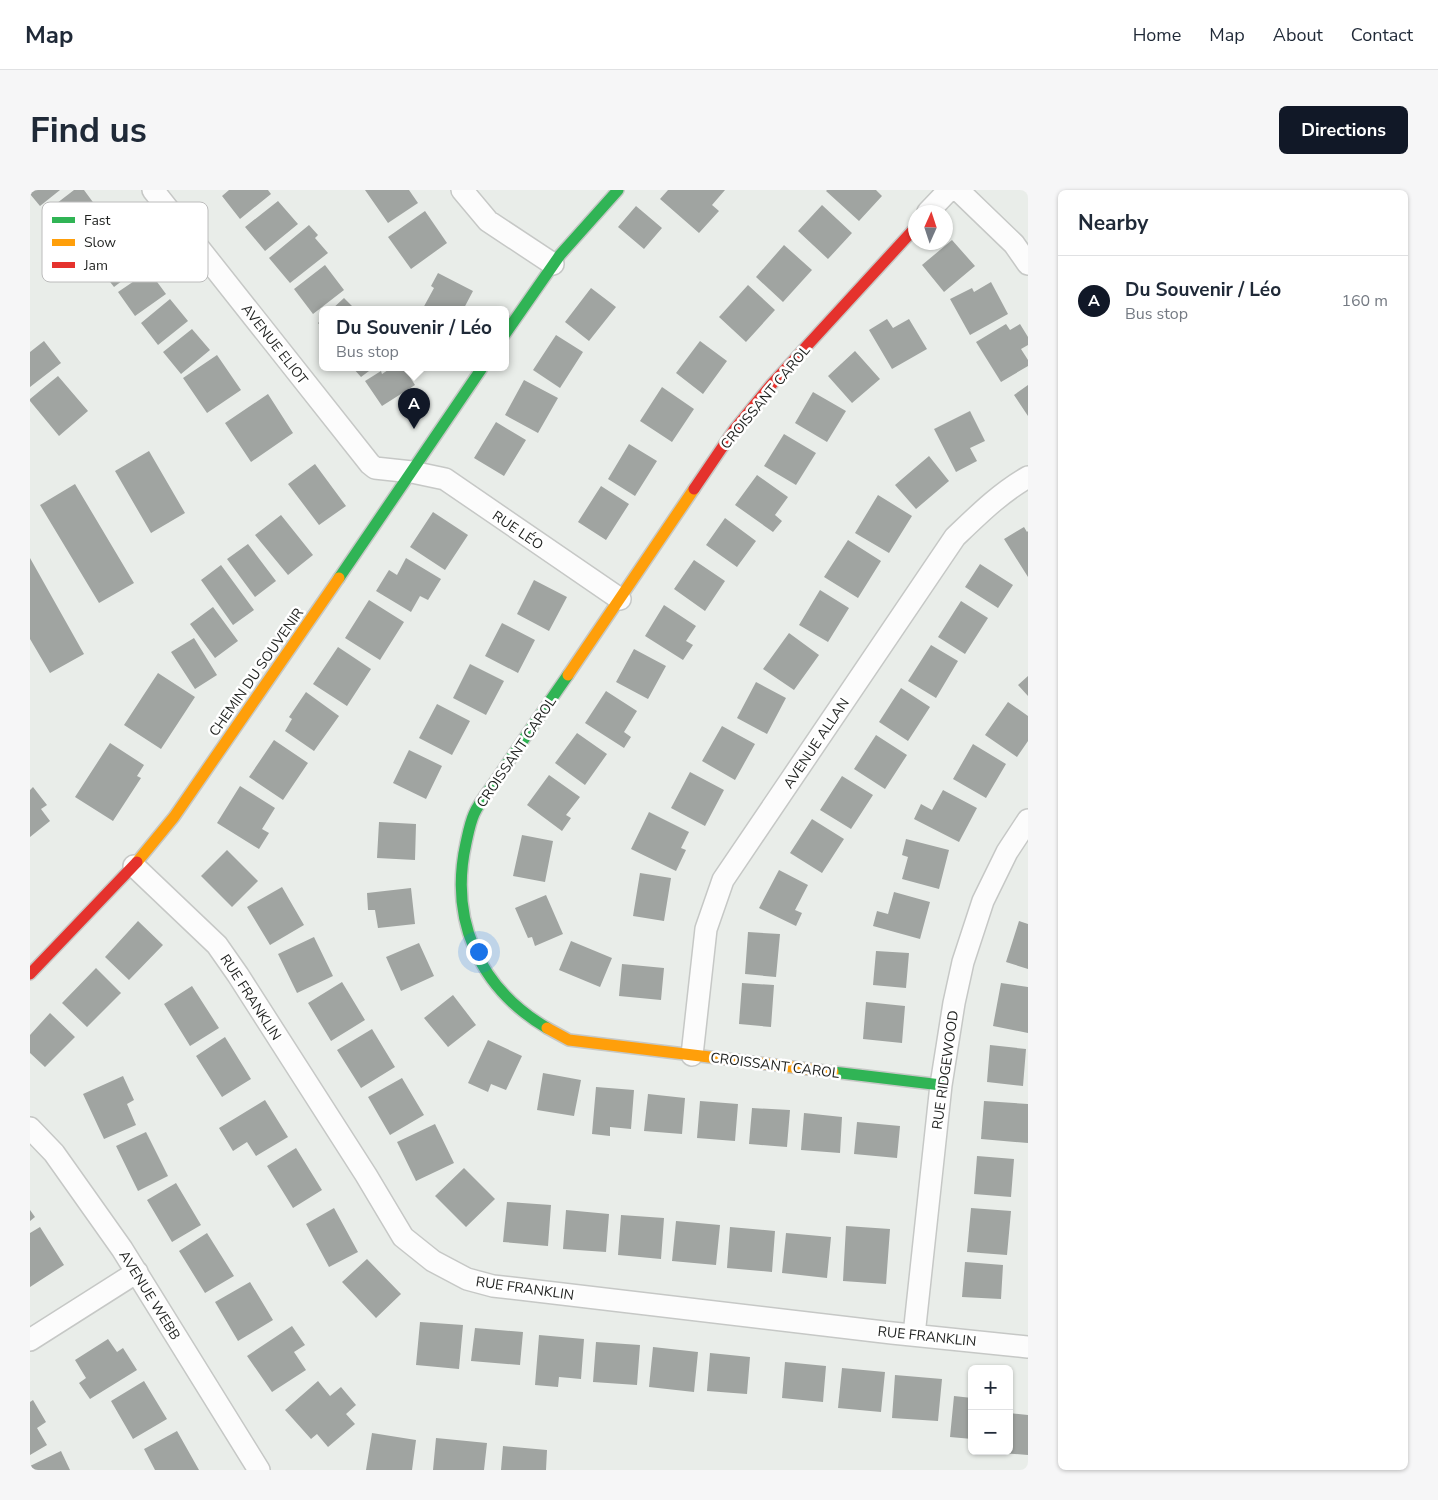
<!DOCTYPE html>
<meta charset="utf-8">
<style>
:root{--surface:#fff;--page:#f6f6f7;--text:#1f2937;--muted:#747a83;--line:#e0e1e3;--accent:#111827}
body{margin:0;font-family:"Nunito Sans",sans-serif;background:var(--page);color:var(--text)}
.controls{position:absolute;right:15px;bottom:15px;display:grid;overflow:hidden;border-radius:8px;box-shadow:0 1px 4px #0004}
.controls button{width:45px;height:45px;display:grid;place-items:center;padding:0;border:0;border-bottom:1px solid var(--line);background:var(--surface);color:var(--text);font:25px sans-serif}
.compass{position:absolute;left:878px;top:15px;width:45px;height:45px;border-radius:50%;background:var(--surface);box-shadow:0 1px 4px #0004;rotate:3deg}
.you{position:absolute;left:448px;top:761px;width:18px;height:18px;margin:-12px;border:4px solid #fff;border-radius:50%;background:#1a73e8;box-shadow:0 0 0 8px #1a73e833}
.badge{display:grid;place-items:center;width:32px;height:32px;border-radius:50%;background:var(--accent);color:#fff;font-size:16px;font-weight:700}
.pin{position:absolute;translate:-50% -41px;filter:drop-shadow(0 1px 2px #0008)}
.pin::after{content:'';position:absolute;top:26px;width:18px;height:15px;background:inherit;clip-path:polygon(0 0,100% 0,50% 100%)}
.popup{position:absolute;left:289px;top:116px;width:190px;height:65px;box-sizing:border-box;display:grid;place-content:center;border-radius:8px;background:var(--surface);filter:drop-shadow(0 1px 4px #0005);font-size:16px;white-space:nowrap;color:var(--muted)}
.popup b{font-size:19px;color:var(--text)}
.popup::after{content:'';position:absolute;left:50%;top:100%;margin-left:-10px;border:10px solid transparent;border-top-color:var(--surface)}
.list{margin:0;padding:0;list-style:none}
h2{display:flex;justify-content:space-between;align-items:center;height:65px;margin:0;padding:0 20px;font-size:21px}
h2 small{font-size:16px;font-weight:400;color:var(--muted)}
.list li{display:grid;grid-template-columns:32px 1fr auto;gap:15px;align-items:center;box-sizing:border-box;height:90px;padding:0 20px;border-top:1px solid var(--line)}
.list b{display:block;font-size:19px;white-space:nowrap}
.list p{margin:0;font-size:16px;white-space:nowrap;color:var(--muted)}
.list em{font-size:16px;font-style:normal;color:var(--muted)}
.map{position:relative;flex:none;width:998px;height:1280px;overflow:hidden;border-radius:8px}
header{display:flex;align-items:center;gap:30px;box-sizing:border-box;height:70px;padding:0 25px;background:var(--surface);border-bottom:1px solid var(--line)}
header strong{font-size:24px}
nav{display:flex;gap:28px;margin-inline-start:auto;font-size:18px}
.intro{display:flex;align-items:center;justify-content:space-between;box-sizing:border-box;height:120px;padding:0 30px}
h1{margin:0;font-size:35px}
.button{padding:12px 22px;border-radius:8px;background:var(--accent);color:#fff;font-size:18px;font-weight:700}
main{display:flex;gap:30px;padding:0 30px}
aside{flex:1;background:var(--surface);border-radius:8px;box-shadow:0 1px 4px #0004}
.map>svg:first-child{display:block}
.building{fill:#a0a4a1}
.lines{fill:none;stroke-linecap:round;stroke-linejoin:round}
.street-casing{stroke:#c6c8c6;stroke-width:24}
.fast-casing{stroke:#c6c8c6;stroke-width:14}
.slow-casing{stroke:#c6c8c6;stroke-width:14}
.jam-casing{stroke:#c6c8c6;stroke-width:14}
.street{stroke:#fcfcfc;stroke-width:21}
.fast{stroke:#30b455;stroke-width:11}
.slow{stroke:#ff9f0a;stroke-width:11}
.jam{stroke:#e5322d;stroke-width:11}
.labels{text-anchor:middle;stroke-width:5;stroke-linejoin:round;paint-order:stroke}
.street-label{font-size:14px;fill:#1f211f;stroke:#fff}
.key{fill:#fff;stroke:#bcbcbc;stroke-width:1}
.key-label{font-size:14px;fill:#1f211f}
</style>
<header>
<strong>Map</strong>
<nav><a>Home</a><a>Map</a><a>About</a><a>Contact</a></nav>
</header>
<div class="intro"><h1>Find us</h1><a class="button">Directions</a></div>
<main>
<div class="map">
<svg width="998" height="1280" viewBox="0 0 998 1280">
<rect width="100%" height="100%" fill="#e9ede9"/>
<path class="building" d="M0 0H30L10 16 0 4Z
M44 0H54L68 19 36 43 18 20Z
M199 0H238L241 4 210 29 192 6Z
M335 0H379L388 13 358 33Z
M638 0H695L682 15 689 21 669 43 630 9Z
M797 0H846L852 6 829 31 796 1Z
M248 11 268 34 235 61 215 37Z
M792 15 822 43 798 69 768 41Z
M606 16 632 38 614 59 588 37Z
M395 21 417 53 381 79 358 47Z
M72 22 92 48 60 71 44 49 61 36 58 32Z
M279 35 288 45 285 48 298 63 260 93 239 68Z
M922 50 945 76 914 102 892 75Z
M96 53 113 75 84 97 67 75Z
M754 55 782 80 753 112 726 87Z
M295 75 314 100 283 124 264 99Z
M119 81 136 104 105 126 88 102Z
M408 83 443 101 433 120H392L404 98 401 96Z
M961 92 978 124 940 145 920 109 942 98 944 102Z
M718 95 745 120 716 152 689 127Z
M561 98 586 117 559 151 535 132Z
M314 108 326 120H301Z
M140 109 158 131 128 155 111 133Z
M293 128V139L288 133Z
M857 129 863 138 879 129 897 159 862 179 839 140Z
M976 134 980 140 990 134 998 147V155L991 159 998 170V176L971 192 946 152Z
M162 139 180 160 151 184 133 162Z
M526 145 553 162 530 198 503 180Z
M14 151 31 173 0 197V162Z
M670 151 697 171 673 204 646 183Z
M825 161 850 189 822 213 798 186Z
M187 165 211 200 177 223 153 188Z
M323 178H343L331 187Z
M361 178H374L385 195 352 216 335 191 351 181 352 184Z
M28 186 58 221 29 246 0 211V209Z
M494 190 528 208 508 243 475 225Z
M998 195V226L984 205Z
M632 197 664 219 642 252 610 231Z
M783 202 816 221 797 252 765 233Z
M238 204 263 243 221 272 195 233Z
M940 221 955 251 940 258 947 271 926 282 904 239Z
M466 232 496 250 474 286 444 268Z
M754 244 786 263 766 295 734 276Z
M599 254 627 271 605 306 578 289Z
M119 261 155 323 121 343 85 281Z
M899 266 919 291 886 319 865 295Z
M285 274 316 316 289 335 258 294Z
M727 285 758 307 745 325 752 331 743 342 705 315Z
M45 294 104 393 69 413 10 315Z
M571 296 599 314 576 350 548 332Z
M848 305 882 326 859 363 825 343Z
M403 322 438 345 415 380 380 357Z
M251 325 283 365 258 385 225 345Z
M695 328 726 351 707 377 676 355Z
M994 337 997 342 998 341V387L974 349Z
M818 350 851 371 828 408 794 387Z
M218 354 246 391 225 407 197 369Z
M0 368 54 464 20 483 0 449Z
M376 368 411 389 398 410 390 406 381 422 346 401 359 380 367 385Z
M664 370 695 391 675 421 644 399Z
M950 374 983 395 968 418 935 397Z
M191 375 224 420 203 435 171 390Z
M504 390 537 407 519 441 487 424Z
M790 400 819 418 798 452 769 435Z
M339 410 374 432 350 470 315 448Z
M931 411 958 428 935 464 908 447Z
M634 415 666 436 656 451 663 455 653 470 615 446Z
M183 417 208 451 185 468 160 434Z
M472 433 505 450 488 483 455 466Z
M759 443 789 465 764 500 733 479Z
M164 448 187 485 165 499 141 462Z
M901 455 928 471 906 508 878 491Z
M308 457 341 479 317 516 283 494Z
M604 459 636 476 618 509 586 492Z
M440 474 474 491 456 525 423 508Z
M128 483 165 507 131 559 94 535Z
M998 486V506L988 495Z
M726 492 756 508 737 544 707 528Z
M871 498 900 517 878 551 849 532Z
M576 501 607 521 594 542 601 547 594 558 555 533Z
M276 502 309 526 284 561 255 541 262 529 259 527Z
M978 512 998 526V551L987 567 955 545Z
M407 514 440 531 422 565 389 548Z
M692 536 725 554 705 590 672 571Z
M547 543 577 564 555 595 525 573Z
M846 545 877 565 855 599 824 579Z
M244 550 278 573 253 610 219 587Z
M80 553 114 575 107 586 111 588 83 631 45 607Z
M943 554 976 574 956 608 923 589Z
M379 560 412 576 396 609 363 593Z
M660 582 694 600 675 636 641 618Z
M519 585 550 607 536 625 541 628 532 641 497 615Z
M812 586 843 605 821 639 790 620Z
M210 596 245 618 232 639 239 643 229 659 187 633Z
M3 597 17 615 11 619 20 631 0 647V600Z
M913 600 947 618 929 652 884 629 891 614 902 620Z
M619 622 659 642 651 658 656 660 646 681 601 659Z
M782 629 814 649 792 683 760 663Z
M349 632 386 634 385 670 347 668Z
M492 645 523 651 515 692 483 686Z
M876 649 919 660 909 699 872 689 878 667 872 665Z
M197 660 228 691 202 717 171 686Z
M749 680 778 695 765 720 772 723 766 736 729 718Z
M610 683 641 688 634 731 603 726Z
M252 697 274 735 240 755 217 717Z
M381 698 385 734 348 738 345 720H338L337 703Z
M864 702 900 712 890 749 843 736 847 721 858 724Z
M516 705 533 744 505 756 502 747 498 748 485 718Z
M108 731 133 755 99 790 75 767Z
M989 731 998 734V779L976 772Z
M718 742 750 744 746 787 715 784Z
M284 747 303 786 267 803 248 764Z
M541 751 582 768 570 797 529 780Z
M389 753 404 786 371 801 356 767Z
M846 761 879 763 876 798 843 795Z
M592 774 634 778 631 810 589 806Z
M66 778 91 803 57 837 32 813Z
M312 792 335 830 301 851 278 813Z
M712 793 744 795 741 837 709 834Z
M971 793 998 797V843L963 836Z
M162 796 189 838 160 856 134 814Z
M423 805 446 835 418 857 394 828Z
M836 812 875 816 872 853 833 849Z
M20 823 45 847 15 877 0 863V845Z
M342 839 365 877 331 898 307 860Z
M195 847 221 889 192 907 166 866Z
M458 850 492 866 476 900 461 894 458 902 438 893Z
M960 855 996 859 993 896 957 892Z
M513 883 551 890 544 926 507 920Z
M93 886 104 910 97 914 106 935 74 949 53 904Z
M372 888 394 925 360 945 338 907Z
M566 897 604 900 601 939 580 937V946L562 944Z
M618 904 655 908 652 944 614 941Z
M235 910 258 947 226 966 217 952 203 961 189 938Z
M670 911 708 914 705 951 667 948Z
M954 911 998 914V953L951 949Z
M722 918 760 920 757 957 719 954Z
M774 923 812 927 810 963 771 960Z
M827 932 870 936 867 968 824 964Z
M405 934 424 973 386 991 367 952Z
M116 942 138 986 108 1001 86 956Z
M266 958 292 1000 263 1018 237 976Z
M947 966 984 969 981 1007 944 1004Z
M434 978 465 1009 436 1037 405 1006Z
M146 993 171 1035 142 1052 117 1010Z
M477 1012 521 1015 518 1056 473 1052Z
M304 1018 328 1062 299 1077 276 1034Z
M941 1018 981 1021 977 1065 937 1062Z
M0 1020 5 1027 0 1031Z
M536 1020 579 1024 576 1062 533 1059Z
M591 1025 634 1028 631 1069 588 1065Z
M646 1031 690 1035 686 1075 642 1071Z
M816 1036 860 1039 856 1094 813 1091Z
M10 1037 34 1075 0 1097V1043Z
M700 1037 745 1041 742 1082 697 1078Z
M177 1043 204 1086 175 1103 149 1061Z
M756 1043 801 1047 797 1088 752 1083Z
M337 1069 371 1104 346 1128 312 1092Z
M935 1072 973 1075 971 1109 932 1107Z
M220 1092 243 1130 208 1151 185 1112Z
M390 1132 433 1135 429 1179 386 1175Z
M262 1136 275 1155 264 1162 276 1180 242 1202 217 1166Z
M445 1138 493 1142 490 1175 441 1171Z
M509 1145 554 1149 551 1189 529 1187 528 1197 505 1195Z
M78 1149 87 1162 93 1158 107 1180 60 1209 49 1193 56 1188 45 1170Z
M566 1152 610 1155 607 1195 563 1192Z
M623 1157 668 1162 664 1202 619 1197Z
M680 1163 720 1167 717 1204 677 1201Z
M755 1172 796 1176 793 1212 752 1208Z
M812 1178 855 1182 851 1222 808 1218Z
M865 1185 912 1189 908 1231 862 1228Z
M114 1191 137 1229 103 1249 81 1211Z
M288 1191 300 1206 311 1197 326 1215 316 1224 325 1234 298 1257 287 1244 281 1249 255 1220Z
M924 1206 942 1208V1249L920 1247Z
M3 1210 16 1232 7 1238 17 1255 0 1265V1212Z
M979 1223 998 1225V1265L972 1263V1261H979Z
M147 1241 169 1280H125L114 1259Z
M342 1243 386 1250 382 1280H336Z
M406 1248 457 1253 454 1280H403Z
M473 1256 517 1260 516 1280H471Z
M31 1261 40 1280H0V1276Z"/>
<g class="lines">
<g class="street-casing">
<path id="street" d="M123 0 340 274 345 278 382 282 415 289 590 409
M432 0 458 31 523 74
M928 0 984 54 998 74
M898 22 919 0
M104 676 187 755 208 785 336 985 373 1047 403 1071 437 1089 463 1096 490 1099 862 1143 998 1157
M662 865 676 739 693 690 925 347C948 325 970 303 998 287
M0 938 24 963 92 1059 229 1280
M884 1145 911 895 924 813 933 772 953 711 977 662 998 630
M0 1150 107 1082"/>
</g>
<g class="fast-casing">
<path id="fast" d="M475 144 530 65 588 0
M309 388 452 178
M517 838C449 798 419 730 436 653 438 644 440 633 444 624 450 610 463 596 471 583 493 550 515 518 538 485
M803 882 911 895"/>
</g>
<g class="slow-casing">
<path id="slow" d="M538 485 664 299
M107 672 144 627 309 388
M517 838 539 850 803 882"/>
</g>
<g class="jam-casing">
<path id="jam" d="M664 299 704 240 741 195 886 37
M0 784 107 672"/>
</g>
<use href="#street" class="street"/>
<use href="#fast" class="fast"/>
<use href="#slow" class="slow"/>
<use href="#jam" class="jam"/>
</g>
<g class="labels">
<g class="street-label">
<text transform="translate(245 154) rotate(52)" y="5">AVENUE ELIOT</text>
<text transform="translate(735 207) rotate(-50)" y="5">CROISSANT CAROL</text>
<text transform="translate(488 340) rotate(34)" y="5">RUE LÉO</text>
<text transform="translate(226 482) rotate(-55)" y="5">CHEMIN DU SOUVENIR</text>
<text transform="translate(786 553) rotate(-56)" y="5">AVENUE ALLAN</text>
<text transform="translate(486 562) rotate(-56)" y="5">CROISSANT CAROL</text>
<text transform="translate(221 807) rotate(57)" y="5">RUE FRANKLIN</text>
<text transform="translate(745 875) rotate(7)" y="5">CROISSANT CAROL</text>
<text transform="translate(915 880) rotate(-82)" y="5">RUE RIDGEWOOD</text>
<text transform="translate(495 1098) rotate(8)" y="5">RUE FRANKLIN</text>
<text transform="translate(120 1105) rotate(58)" y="5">AVENUE WEBB</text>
<text transform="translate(897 1146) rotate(6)" y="5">RUE FRANKLIN</text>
</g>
</g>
<rect x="12" y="12" width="166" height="80" rx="8" class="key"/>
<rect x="22" y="27" width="23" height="6" fill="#30b455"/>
<rect x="22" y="49" width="23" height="7" fill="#ff9f0a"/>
<rect x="22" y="72" width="23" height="6" fill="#e5322d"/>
<g class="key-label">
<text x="54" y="35">Fast</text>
<text x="54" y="57">Slow</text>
<text x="54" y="80">Jam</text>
</g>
</svg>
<div class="controls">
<button>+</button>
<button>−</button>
</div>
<svg class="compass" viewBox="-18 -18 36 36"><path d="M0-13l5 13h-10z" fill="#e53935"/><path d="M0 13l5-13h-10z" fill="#747a83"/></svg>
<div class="you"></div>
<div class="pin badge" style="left:384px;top:239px">A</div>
<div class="popup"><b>Du Souvenir / Léo</b>Bus stop</div>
</div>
<aside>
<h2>Nearby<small></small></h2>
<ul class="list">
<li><span class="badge">A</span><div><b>Du Souvenir / Léo</b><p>Bus stop</p></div><em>160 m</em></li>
</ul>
</aside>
</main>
